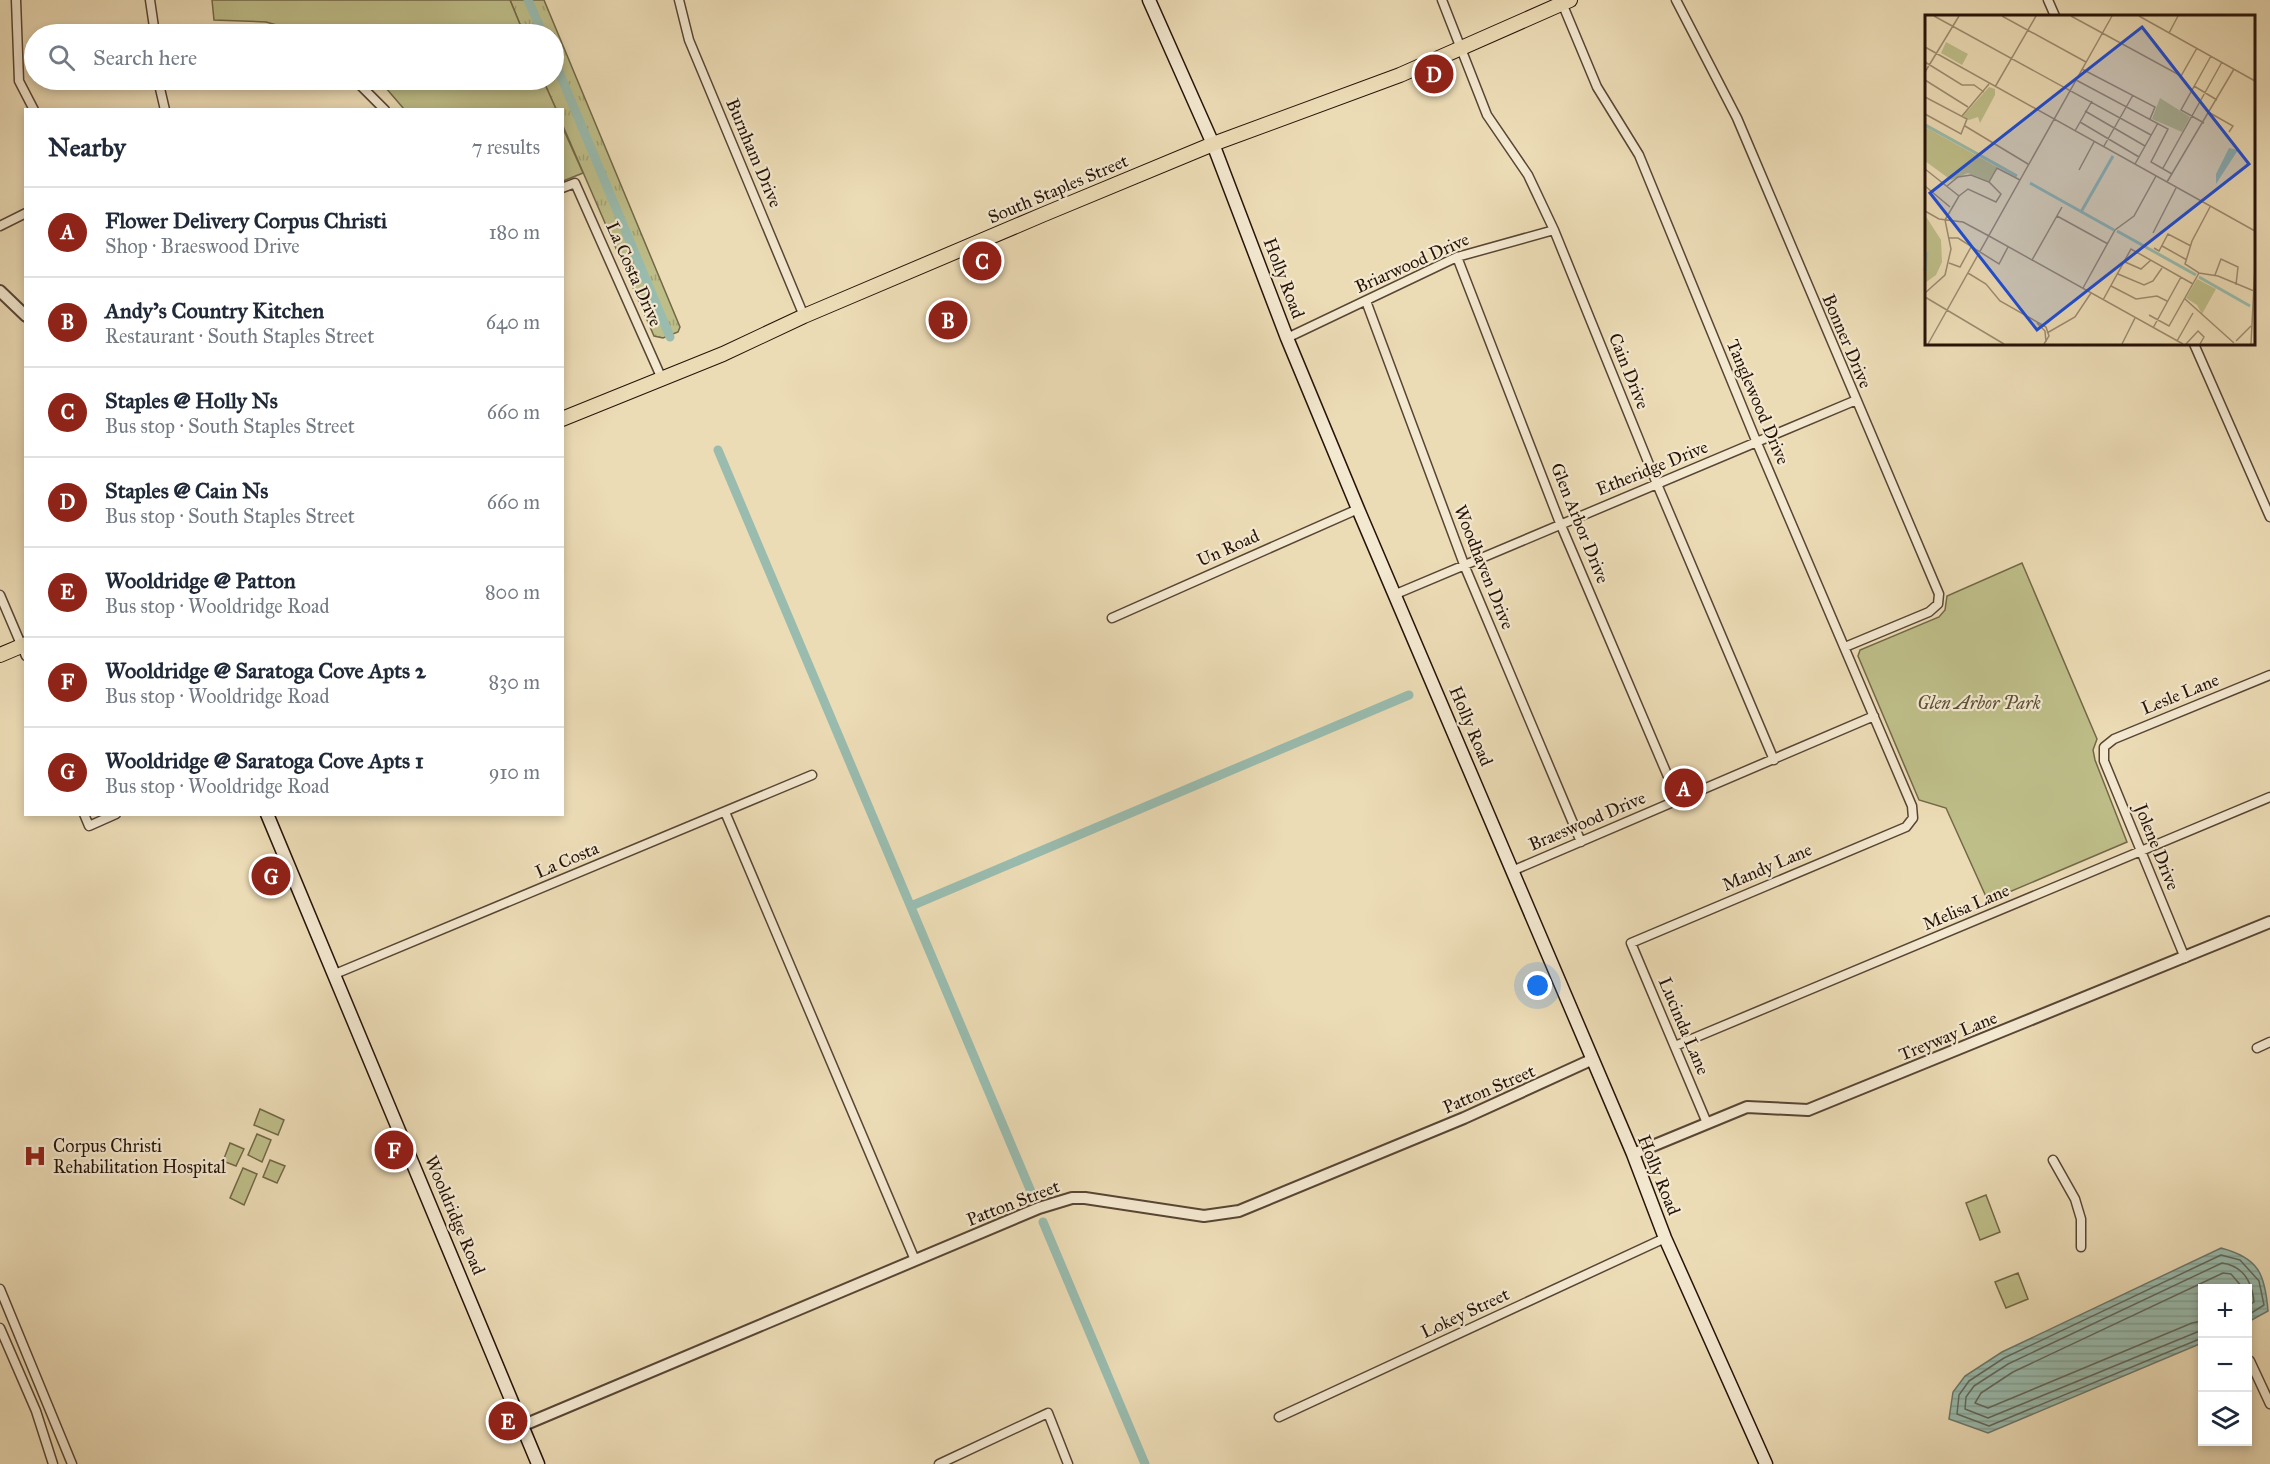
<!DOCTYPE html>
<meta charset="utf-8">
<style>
:root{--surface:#fff;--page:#f6f6f7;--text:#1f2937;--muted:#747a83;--line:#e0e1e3;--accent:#8f2418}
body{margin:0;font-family:"IM FELL Great Primer",serif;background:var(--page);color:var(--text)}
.controls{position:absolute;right:18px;bottom:18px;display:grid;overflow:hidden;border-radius:0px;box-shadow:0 3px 9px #0003}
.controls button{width:54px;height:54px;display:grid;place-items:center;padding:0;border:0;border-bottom:2px solid var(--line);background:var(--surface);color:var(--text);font:30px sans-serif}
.you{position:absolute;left:1538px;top:986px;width:21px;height:21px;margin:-15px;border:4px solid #fff;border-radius:50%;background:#1a73e8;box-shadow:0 0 0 9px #1a73e833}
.badge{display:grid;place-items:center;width:39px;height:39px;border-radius:50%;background:var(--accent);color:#fff;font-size:20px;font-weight:700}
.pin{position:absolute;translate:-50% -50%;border:3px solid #fff;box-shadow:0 2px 6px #0006}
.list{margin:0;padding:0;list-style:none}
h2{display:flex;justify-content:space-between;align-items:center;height:78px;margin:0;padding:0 24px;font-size:26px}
h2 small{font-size:20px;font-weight:400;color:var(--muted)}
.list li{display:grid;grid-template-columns:39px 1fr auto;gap:18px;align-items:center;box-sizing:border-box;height:90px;padding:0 24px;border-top:2px solid var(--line)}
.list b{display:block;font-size:22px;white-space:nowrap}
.list p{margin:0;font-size:20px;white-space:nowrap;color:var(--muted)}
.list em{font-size:20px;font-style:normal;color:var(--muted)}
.icon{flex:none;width:33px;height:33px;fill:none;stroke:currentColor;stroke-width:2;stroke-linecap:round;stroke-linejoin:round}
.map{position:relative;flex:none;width:2270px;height:1464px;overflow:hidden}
.search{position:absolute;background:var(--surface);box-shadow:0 3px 9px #0003;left:24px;top:24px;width:540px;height:66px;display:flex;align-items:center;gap:15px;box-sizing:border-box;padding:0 21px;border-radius:33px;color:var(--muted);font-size:22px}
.panel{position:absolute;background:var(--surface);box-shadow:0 3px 9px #0003;left:24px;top:108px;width:540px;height:708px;border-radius:0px}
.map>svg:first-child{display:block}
.grass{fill:url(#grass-tufts);stroke:#726848;stroke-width:1.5}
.park{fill:#bebe89;stroke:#726848;stroke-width:1.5}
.water{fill:url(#water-rules);stroke:#6b786c;stroke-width:1.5}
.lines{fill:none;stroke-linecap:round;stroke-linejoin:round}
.shore{stroke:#60685c;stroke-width:1.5}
.canal{stroke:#99bcaf;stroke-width:9}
.minor-casing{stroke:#584534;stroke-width:11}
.tertiary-casing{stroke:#584534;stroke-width:14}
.secondary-casing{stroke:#261308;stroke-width:15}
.primary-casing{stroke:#261308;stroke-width:16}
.minor{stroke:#f3e8d0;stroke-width:8}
.tertiary{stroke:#f3e8d0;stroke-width:10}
.secondary{stroke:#f3e8d0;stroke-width:12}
.primary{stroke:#ecdcb6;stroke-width:14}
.labels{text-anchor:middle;stroke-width:4.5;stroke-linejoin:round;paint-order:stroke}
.street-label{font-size:18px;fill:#261308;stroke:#f3e8d0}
.park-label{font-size:18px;font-style:italic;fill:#5b4f35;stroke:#f3e8d0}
.poi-label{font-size:18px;fill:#261308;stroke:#f3e8d0;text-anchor:start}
.inset-river{fill:none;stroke:#99bcaf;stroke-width:3}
.inset-road{fill:none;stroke:#9d8c70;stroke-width:1.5}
.view{fill:#1d4ed8;fill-opacity:0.15;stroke:#1d4ed8;stroke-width:3}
.inset-edge{fill:none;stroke:#261308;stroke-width:3}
</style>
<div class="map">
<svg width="2270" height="1464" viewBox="0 0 2270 1464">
<defs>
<pattern id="grass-tufts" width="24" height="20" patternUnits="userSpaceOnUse" patternTransform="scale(1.5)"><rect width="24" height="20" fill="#bebe89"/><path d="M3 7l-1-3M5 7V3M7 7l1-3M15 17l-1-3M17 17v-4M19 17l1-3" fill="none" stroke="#a3a275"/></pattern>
<pattern id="water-rules" width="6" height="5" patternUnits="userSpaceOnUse" patternTransform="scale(1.5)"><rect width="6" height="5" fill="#99bcaf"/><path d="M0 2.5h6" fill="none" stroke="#84a195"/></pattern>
</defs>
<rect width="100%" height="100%" fill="#ecdcb6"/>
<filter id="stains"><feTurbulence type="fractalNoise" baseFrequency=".00333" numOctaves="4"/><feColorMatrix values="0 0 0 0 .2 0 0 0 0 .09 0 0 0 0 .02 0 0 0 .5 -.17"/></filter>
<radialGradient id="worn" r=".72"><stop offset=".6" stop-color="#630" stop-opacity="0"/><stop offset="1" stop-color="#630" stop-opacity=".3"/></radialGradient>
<path class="grass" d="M510 0H544L680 327 678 332 663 338 654 336 563 126 562 110 556 109 543 80H554V34H524Z"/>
<path class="park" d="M212 0H510L524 34H309L266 22 214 20Z
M379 80H543L556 109H404Z
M562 126 583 173 563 181H562Z
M2022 563 2097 739 2093 750 2095 760 2127 842 1988 901 1946 808 1919 800 1858 656 1860 650 1939 617 1945 610 1947 596Z
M260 1109 284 1120 278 1135 254 1125Z
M257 1134 271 1140 262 1162 248 1155Z
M230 1143 244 1149 236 1166 223 1161Z
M270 1160 285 1166 277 1183 263 1177Z
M243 1168 257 1174 244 1205 230 1198Z
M1986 1195 2000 1232 1980 1240 1966 1203Z
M2018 1273 2028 1299 2006 1308 1995 1282Z"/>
<path class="water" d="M2221 1248C2259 1258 2265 1274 2268 1311L2248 1322V1288H2202V1343L1988 1433 1949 1419 1953 1392 1965 1376 2002 1352Z"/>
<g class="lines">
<path class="shore" d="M2202 1321 2192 1323 1988 1408 1975 1403 1981 1393 2013 1372 2223 1273 2231 1274 2243 1288
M2202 1330 1988 1418 1965 1409 1966 1397 1974 1386 2008 1364 2222 1263C2243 1266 2252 1282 2254 1302L2248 1306
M2202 1338 1989 1426 1957 1414 1959 1395 1969 1381 2004 1358 2221 1255 2240 1260 2259 1281 2264 1305 2248 1315"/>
<path class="canal" d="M528 0 543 34
M554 60 670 337
M718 450 1032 1194
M911 906 1409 695
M1043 1222 1145 1464"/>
<g class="minor-casing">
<path id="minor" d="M16 0 19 81 34 110
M150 0 155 34
M679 0 689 40 804 316
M1442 0 1487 115 1528 175 1554 230 1657 484 1774 760
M1676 0 1737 118 1939 594 1938 604 1929 612 1845 647
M2048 0 2055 16
M1562 3 1597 87 1639 155 1757 443 1912 806 1913 818 1906 827 1631 943 1707 1123
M158 80 165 110
M355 80 385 110
M562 188 575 183 662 379
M0 226 26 213
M1457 257 1560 523 1678 800
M1366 301 1465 567 1581 842
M1287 338 1457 257 1554 230
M2194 344 2270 517
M1396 594 1854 401
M0 595 26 656
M1112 618 1358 509
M725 812 915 1260
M84 814 89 826 116 814
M1512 871 1874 716
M2185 958 2104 761V747L2114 739 2270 675
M335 974 812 775
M1675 1046 2270 797
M2257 1048 2270 1042
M2053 1160 2075 1199 2081 1219V1247
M0 1289 72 1464
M0 1328 36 1411 53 1464
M2250 1361 2270 1404
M1279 1417 1665 1238
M939 1464 1048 1413 1068 1464"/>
</g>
<g class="tertiary-casing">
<path id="tertiary" d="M0 291 26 316
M1633 1154 1747 1107 1808 1110 2270 922
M524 1425 1039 1208 1072 1198H1085L1204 1216 1239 1211 1464 1118 1591 1060"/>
</g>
<g class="secondary-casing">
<path id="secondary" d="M1149 0 1213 144 1287 338 1358 509 1633 1154 1665 1238 1766 1464
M267 814 538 1464"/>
</g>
<g class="primary-casing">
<path id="primary" d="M562 419 723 354 804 316 1042 215 1213 144 1400 75 1570 0
M0 655 26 644"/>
</g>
<use href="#minor" class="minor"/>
<use href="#tertiary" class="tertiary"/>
<use href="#secondary" class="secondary"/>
<use href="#primary" class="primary"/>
</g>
<defs>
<g id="hospital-bare" transform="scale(1.8)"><path d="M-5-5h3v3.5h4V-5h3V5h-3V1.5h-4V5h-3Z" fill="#8f2418" stroke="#f3e8d0" stroke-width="2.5" paint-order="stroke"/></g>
</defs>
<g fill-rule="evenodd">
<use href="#hospital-bare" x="35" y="1156"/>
</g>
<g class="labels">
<g class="street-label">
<text transform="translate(754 153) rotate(67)" y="6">Burnham Drive</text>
<text transform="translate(1058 189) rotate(-23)" y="6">South Staples Street</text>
<text transform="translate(1412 263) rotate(-24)" y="6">Briarwood Drive</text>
<text transform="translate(634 274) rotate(66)" y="6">La Costa Drive</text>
<text transform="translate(1284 278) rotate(69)" y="6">Holly Road</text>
<text transform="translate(1847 341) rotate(67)" y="6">Bonner Drive</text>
<text transform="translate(1629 371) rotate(68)" y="6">Cain Drive</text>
<text transform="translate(1758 402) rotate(67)" y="6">Tanglewood Drive</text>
<text transform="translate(1652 468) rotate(-22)" y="6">Etheridge Drive</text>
<text transform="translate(1580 523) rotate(68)" y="6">Glen Arbor Drive</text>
<text transform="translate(1228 548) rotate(-24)" y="6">Un Road</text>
<text transform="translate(1484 567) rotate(68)" y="6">Woodhaven Drive</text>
<text transform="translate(2180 694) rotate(-22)" y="6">Lesle Lane</text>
<text transform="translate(1471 726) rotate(67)" y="6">Holly Road</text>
<text transform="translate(1587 821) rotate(-23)" y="6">Braeswood Drive</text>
<text transform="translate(2157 847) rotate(68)" y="6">Jolene Drive</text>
<text transform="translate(567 860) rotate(-23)" y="6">La Costa</text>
<text transform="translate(1767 867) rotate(-23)" y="6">Mandy Lane</text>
<text transform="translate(1966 907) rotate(-23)" y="6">Melisa Lane</text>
<text transform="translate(1684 1026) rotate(67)" y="6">Lucinda Lane</text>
<text transform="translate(1948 1036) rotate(-22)" y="6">Treyway Lane</text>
<text transform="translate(1489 1089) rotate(-23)" y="6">Patton Street</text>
<text transform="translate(1659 1175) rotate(68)" y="6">Holly Road</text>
<text transform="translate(1013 1203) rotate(-21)" y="6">Patton Street</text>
<text transform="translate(455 1215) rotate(67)" y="6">Wooldridge Road</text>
<text transform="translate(1465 1313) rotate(-25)" y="6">Lokey Street</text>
</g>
<g class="park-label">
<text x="1979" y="709">Glen Arbor Park</text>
</g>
<g class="poi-label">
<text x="53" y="1152">Corpus Christi<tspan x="53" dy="21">Rehabilitation Hospital</tspan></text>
</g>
</g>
<g transform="translate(1925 15)">
<rect width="330" height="330" fill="#ecdcb6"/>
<path d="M0 108 79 152 93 160 0 112ZM0 200 16 225 17 247 11 260 0 268Z" fill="#bebe89"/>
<path d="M21 27 43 39 37 50 16 38ZM64 72 70 74V80L55 108 53 102 44 105 38 101ZM235 83 265 102 257 117 227 104ZM0 112 72 152 64 166 43 158 26 165 0 146ZM272 264 291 274 277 299 272 290 261 283Z" fill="#bebe89"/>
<path d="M304 133 313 135 291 169V159Z" fill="#99bcaf"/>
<path class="inset-river" d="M0 110 92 161M105 168 189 215M156 197 188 141M192 216 271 260M0 256 2 237M274 262 325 291"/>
<path class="inset-road" d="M9 1 226 120M77 1 161 47M146 1 256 61 272 33M214 1 330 66M244 18 253 1M0 32 330 216M0 47 37 70H49L59 77M157 54 230 92 225 104M0 57 34 1M0 65 43 92M151 65 243 114 226 147 247 159M269 71 292 85M70 72 111 1M0 82 42 104 36 119 0 99M160 96 220 131M285 98 308 111 304 117M37 101 64 69M155 107 214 142M279 108 256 95 286 41M40 111 103 149M150 116 167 86M179 131 208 80M210 149 233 108M238 153 297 47M0 154 34 181M154 155 169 127M64 167 72 153 95 165M242 167 309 54M0 171 25 192M285 192 267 226 260 249 274 258 293 261 329 276M0 196 14 204 38 207 64 221M132 201 183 229M228 218 251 173M64 221 258 329M24 223H33L74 249 83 232M237 231 262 245M229 233 234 236 243 219 266 231M107 245 137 192M200 247 216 254 226 245M24 248 35 252 46 232M43 258 61 269 75 286 121 312 124 321 119 329M193 259 219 270 228 266 237 253M290 260 296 244 313 252 311 270M186 271 211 284 232 281 242 286M158 273 190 215 209 201 231 161M0 278 20 260 26 234 20 205 34 181 43 174 71 187 76 179 64 167 46 160 33 162 22 171M0 282 79 329M260 284 309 328M178 285 206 234 268 269M224 300 244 311 274 258M112 308 120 316 121 327M228 313 256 262M122 318 150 302 166 278M252 326 268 298M311 326 326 311M3 329 187 1M197 329 210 303M261 329 273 316 279 322 275 329M326 329 330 250"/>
<path class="view" d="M217 12 324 149 112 315 5 178Z"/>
<rect width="330" height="330" class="inset-edge"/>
</g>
<rect width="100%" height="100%" filter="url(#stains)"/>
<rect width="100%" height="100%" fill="url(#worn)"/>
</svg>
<div class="controls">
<button>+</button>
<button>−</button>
<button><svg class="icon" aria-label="layers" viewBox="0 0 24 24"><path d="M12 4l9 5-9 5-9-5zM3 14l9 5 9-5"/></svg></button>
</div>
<div class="you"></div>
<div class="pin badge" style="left:1684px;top:788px">A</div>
<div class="pin badge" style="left:948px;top:320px">B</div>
<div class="pin badge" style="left:982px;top:261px">C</div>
<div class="pin badge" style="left:1434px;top:74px">D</div>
<div class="pin badge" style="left:508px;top:1421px">E</div>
<div class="pin badge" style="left:394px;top:1150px">F</div>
<div class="pin badge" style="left:271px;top:876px">G</div>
<div class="search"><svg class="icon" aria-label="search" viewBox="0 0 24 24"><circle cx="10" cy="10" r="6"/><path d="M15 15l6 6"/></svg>Search here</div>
<section class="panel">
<h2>Nearby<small>7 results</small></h2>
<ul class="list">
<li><span class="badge">A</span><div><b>Flower Delivery Corpus Christi</b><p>Shop · Braeswood Drive</p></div><em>180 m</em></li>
<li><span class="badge">B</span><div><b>Andy's Country Kitchen</b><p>Restaurant · South Staples Street</p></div><em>640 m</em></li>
<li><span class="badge">C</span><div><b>Staples @ Holly Ns</b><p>Bus stop · South Staples Street</p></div><em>660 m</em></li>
<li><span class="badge">D</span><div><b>Staples @ Cain Ns</b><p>Bus stop · South Staples Street</p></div><em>660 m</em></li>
<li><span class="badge">E</span><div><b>Wooldridge @ Patton</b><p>Bus stop · Wooldridge Road</p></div><em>800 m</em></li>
<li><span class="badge">F</span><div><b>Wooldridge @ Saratoga Cove Apts 2</b><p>Bus stop · Wooldridge Road</p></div><em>830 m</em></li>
<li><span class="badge">G</span><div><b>Wooldridge @ Saratoga Cove Apts 1</b><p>Bus stop · Wooldridge Road</p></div><em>910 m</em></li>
</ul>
</section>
</div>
